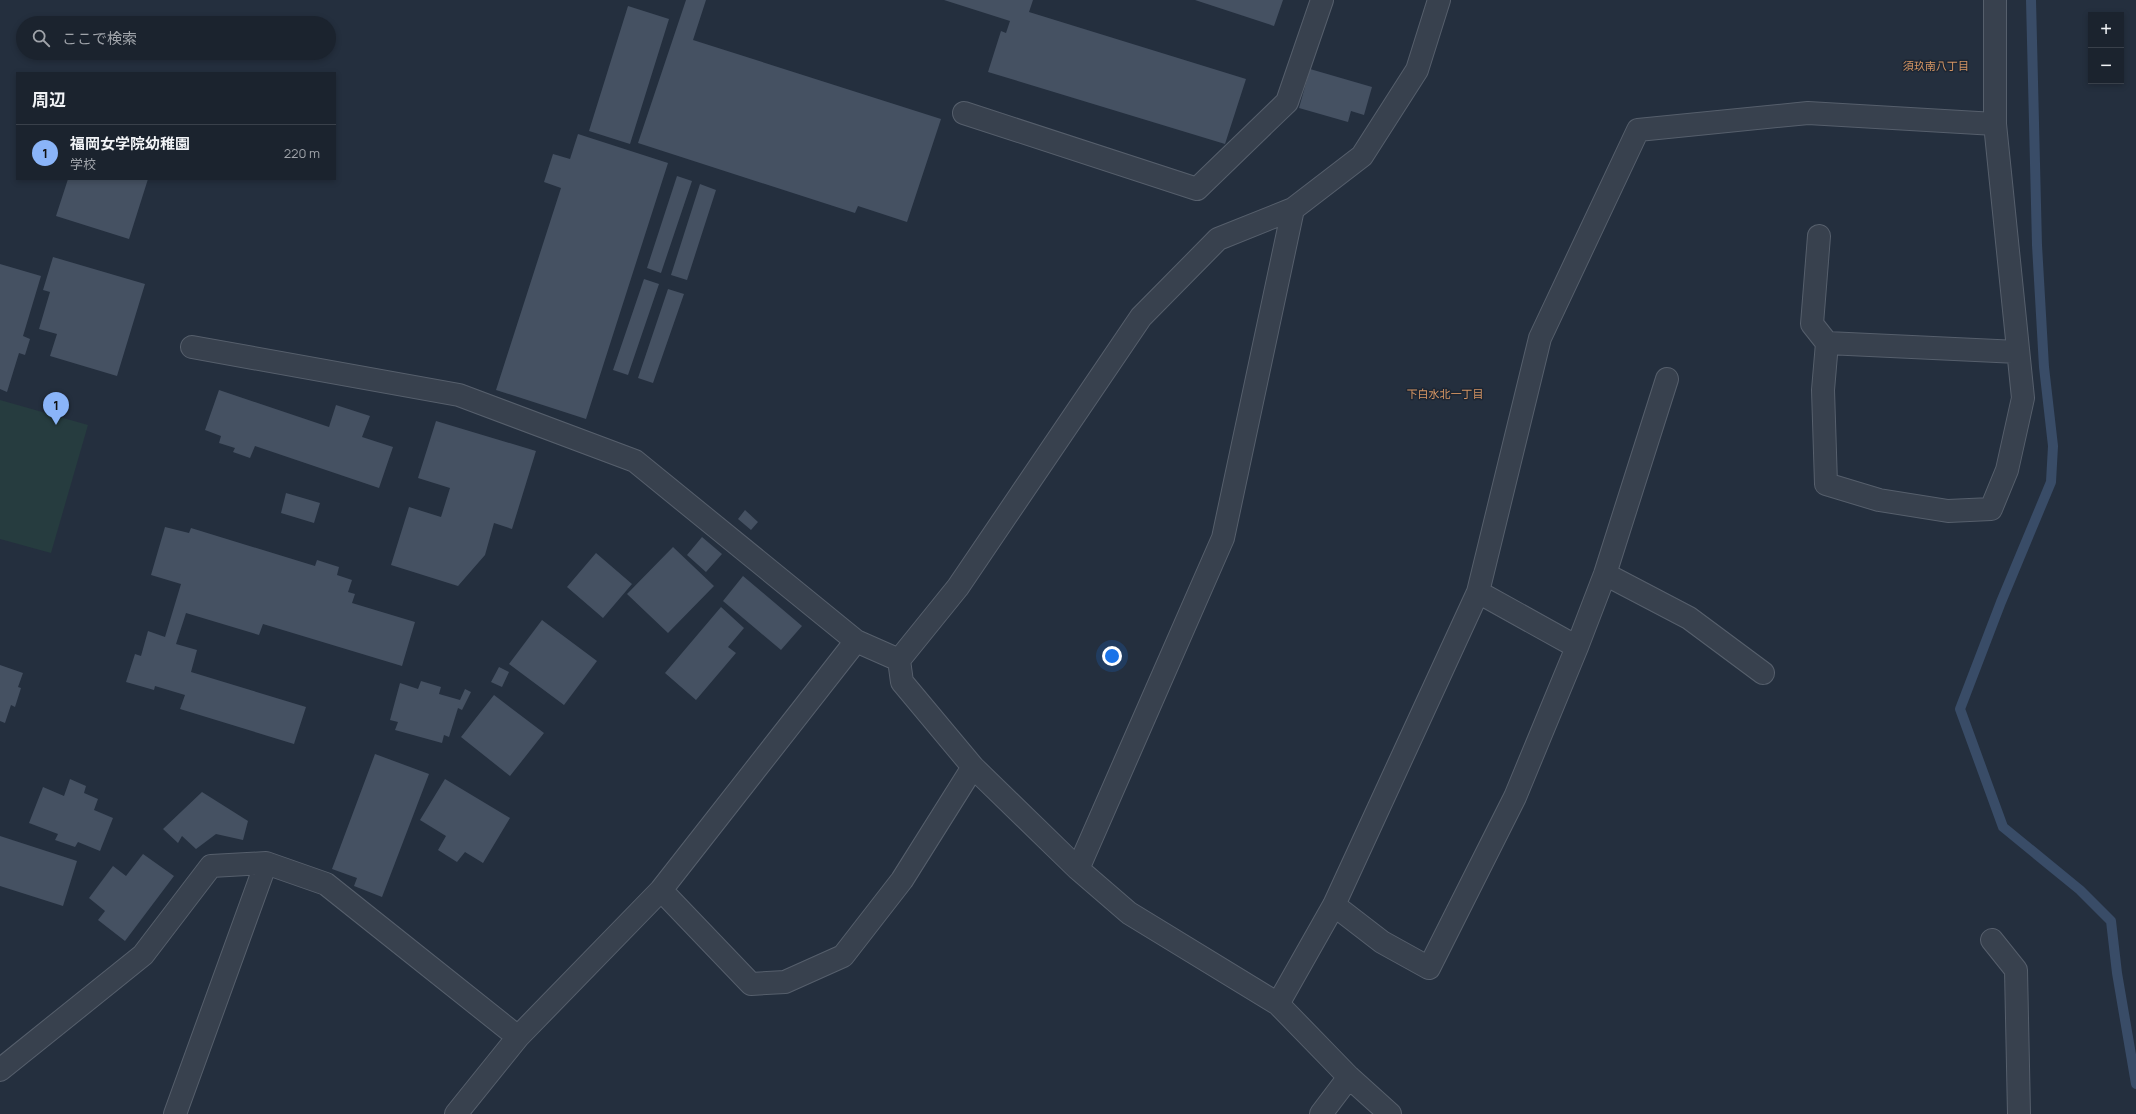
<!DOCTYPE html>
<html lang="ja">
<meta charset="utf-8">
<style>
:root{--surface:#1b232e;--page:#282f3a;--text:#f1f3f6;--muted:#a0a4aa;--line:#39404a;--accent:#8ab4f8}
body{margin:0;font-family:Manrope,"Noto Sans JP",sans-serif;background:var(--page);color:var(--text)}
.controls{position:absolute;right:12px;top:12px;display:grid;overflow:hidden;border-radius:0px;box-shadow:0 2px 6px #0003}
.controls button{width:36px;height:36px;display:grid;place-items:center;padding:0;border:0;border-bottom:1px solid var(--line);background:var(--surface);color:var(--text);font:20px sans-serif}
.you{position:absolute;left:1112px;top:656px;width:14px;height:14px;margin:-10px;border:3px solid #fff;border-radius:50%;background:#1a73e8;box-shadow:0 0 0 6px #1a73e833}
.badge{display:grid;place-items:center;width:26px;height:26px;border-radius:50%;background:var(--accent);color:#111;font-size:13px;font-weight:700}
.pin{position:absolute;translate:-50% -33px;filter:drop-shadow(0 1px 2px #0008)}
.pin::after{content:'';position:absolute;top:21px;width:14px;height:12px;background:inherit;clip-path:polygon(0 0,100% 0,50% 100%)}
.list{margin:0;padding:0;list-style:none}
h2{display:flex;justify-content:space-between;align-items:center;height:52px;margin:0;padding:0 16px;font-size:17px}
h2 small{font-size:13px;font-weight:400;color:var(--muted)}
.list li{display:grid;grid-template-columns:26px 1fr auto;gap:12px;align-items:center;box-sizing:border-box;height:56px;padding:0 16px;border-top:1px solid var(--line)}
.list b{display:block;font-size:15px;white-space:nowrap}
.list p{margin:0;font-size:13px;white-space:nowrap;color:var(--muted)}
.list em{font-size:13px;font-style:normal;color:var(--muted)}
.icon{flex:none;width:22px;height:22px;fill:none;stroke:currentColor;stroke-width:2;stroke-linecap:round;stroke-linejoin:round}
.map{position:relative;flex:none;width:2136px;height:1114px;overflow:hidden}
.search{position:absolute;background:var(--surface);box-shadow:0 2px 6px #0003;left:16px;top:16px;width:320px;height:44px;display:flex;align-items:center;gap:10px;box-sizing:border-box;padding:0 14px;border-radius:22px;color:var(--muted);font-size:15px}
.panel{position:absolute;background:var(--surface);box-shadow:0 2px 6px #0003;left:16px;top:72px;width:320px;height:108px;border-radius:0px}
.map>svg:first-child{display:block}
.green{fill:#263c3f}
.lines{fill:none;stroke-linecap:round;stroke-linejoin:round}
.stream{stroke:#394c67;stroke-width:10}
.building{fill:#455162}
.minor-casing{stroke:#565f6c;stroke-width:24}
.minor{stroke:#38414e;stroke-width:22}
.labels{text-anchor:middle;stroke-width:3;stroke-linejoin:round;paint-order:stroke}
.neighbourhood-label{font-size:11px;fill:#d59563;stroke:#1d2633}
</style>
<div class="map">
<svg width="2136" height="1114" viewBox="0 0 2136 1114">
<rect width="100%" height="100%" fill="#242f3e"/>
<path class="green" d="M0 400 88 425 51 553 0 539Z"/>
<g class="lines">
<path class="stream" d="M2031 0 2037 245 2044 367 2053 446 2051 482 2001 602 1960 709 2003 827 2080 890 2111 921 2117 973 2136 1084"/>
</g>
<path class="building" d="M686 0H706L693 40 941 119 907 222 858 206 855 213 638 143Z
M944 0H1033L1029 12 1246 79 1225 144 988 72 1001 31 1006 33 1010 21Z
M1195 0H1283L1274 26Z
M628 6 669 19 630 144 589 131Z
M1310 69 1372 87 1364 115 1351 111 1348 122 1299 108Z
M578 134 668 163 586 419 496 390 561 188 544 182 553 154 570 159Z
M677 176 692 181 661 273 647 268Z
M68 179H148L129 239 56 216Z
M700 184 716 190 687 280 671 275Z
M53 257 145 284 117 376 50 356 57 334 39 329 50 292 43 290Z
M0 264 41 276 23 336 30 339 25 355 19 353 7 392 0 389Z
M644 279 659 284 628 375 613 370Z
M668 289 684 294 653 383 638 378Z
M219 390 329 427 336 405 370 416 362 437 393 447 379 488 255 446 250 458 233 452 235 448 219 443 221 436 205 430Z
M436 421 536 451 512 529 494 523 485 555 458 586 391 565 409 507 441 517 450 488 418 478Z
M286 493 320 503 314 523 281 513Z
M745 510 758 522 751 530 738 519Z
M165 527 189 533 191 528 315 566 317 560 339 567 337 575 352 580 348 592 355 594 352 603 415 622 402 666 263 624 259 635 186 613 176 644 197 650 191 672 306 707 294 744 180 709 185 695 155 686 154 690 126 682 135 654 141 656 148 631 165 637 181 584 151 575Z
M702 537 722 554 706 572 687 555Z
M673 547 714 586 668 633 627 594Z
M596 553 632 584 603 618 567 587Z
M743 576 802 626 781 650 723 601Z
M721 607 744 628 728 647 736 653 696 700 665 673Z
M542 620 597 661 564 705 509 664Z
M0 665 23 673 18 687 21 688 15 707 11 705 5 723 0 721Z
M499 667 509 672 502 687 491 682Z
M421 681 441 687 439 694 460 700 465 689 471 692 462 710 458 708 449 737 444 735 442 743 395 730 398 722 390 720 400 683 418 689Z
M494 695 544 733 510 776 461 737Z
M375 754 429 774 382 897 354 886 357 878 332 869Z
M70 779 86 786 84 793 98 799 94 810 113 818 100 851 78 842 75 847 55 840 58 834 29 823 43 787 64 796Z
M445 779 510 818 483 863 465 852 457 862 438 850 446 836 420 820Z
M202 792 248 821 243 840 216 834 196 849 182 836 178 843 163 829Z
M0 836 77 861 63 906 0 886Z
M143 854 174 876 125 941 98 920 105 911 89 898 113 866 126 876Z"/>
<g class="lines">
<g class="minor-casing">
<path id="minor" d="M964 113 1197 189 1287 102 1322 0
M1819 236 1812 324 1827 343 1823 390 1826 484 1879 500 1948 511 1991 509 2007 470 2023 398 1995 124
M1827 343 2018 352
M192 347 459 395 635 461 856 641 899 660 902 682 973 767 1078 869 1129 913 1278 1004 1349 1077 1390 1114
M1605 574 1689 618 1763 673
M1478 592 1540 338 1638 130 1808 113 1995 124V0
M1577 647 1605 574 1667 379
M899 660 958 587 1141 317 1218 239 1293 209 1362 156 1417 70 1439 0
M1078 869 1223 538 1293 209
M661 890 751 984 785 982 843 956 902 880 973 767
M1992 940 2016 970 2019 1114
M1278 1004 1334 905 1478 592 1577 647 1515 797 1429 968 1382 942 1334 905
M0 1070 143 955 211 866 266 863 326 884 518 1037
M175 1114 266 863
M456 1114 518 1037 661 890 856 641
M1321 1114 1349 1077"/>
</g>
<use href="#minor" class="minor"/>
</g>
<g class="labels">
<g class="neighbourhood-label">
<text x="1936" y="70">須玖南八丁目</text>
<text x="1445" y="398">下白水北一丁目</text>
</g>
</g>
</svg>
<div class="controls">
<button>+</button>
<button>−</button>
</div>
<div class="you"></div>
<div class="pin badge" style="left:56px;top:425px">1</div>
<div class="search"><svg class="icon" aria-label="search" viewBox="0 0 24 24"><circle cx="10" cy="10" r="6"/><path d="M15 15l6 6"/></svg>ここで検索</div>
<section class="panel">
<h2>周辺<small></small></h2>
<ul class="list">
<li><span class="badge">1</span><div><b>福岡女学院幼稚園</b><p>学校</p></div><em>220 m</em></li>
</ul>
</section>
</div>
